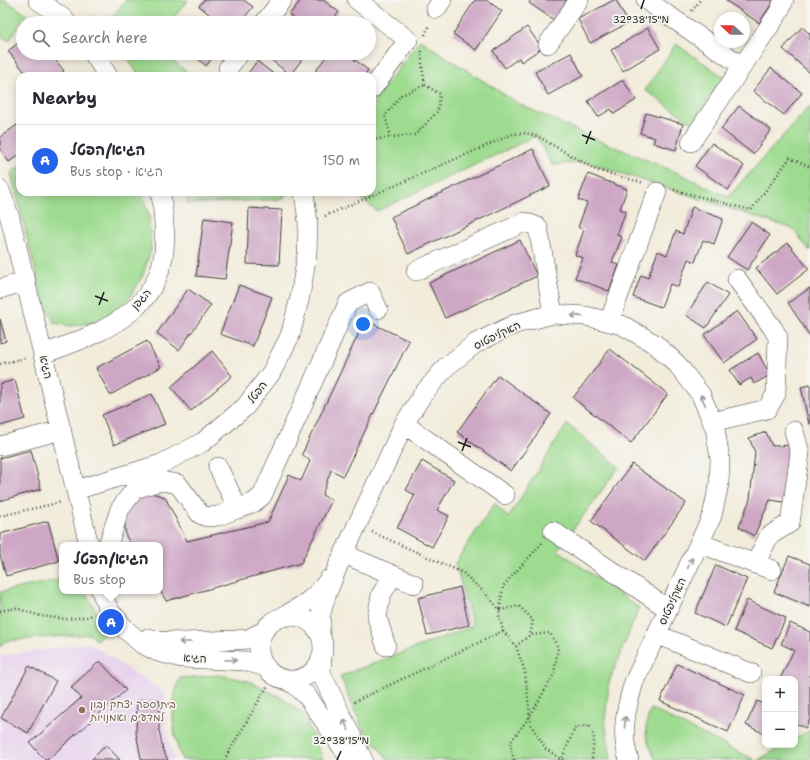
<!DOCTYPE html>
<meta charset="utf-8">
<style>
:root{--surface:#fff;--page:#f7f7f7;--text:#2b2b33;--muted:#7c7c81;--line:#e1e1e2;--accent:#2563eb}
body{margin:0;font-family:"Shantell Sans","Playpen Sans Hebrew",sans-serif;background:var(--page);color:var(--text)}
.controls{position:absolute;right:12px;bottom:12px;display:grid;overflow:hidden;border-radius:8px;box-shadow:0 2px 10px #0003}
.controls button{width:36px;height:36px;display:grid;place-items:center;padding:0;border:0;border-bottom:1px solid var(--line);background:var(--surface);color:var(--text);font:20px sans-serif}
.compass{position:absolute;left:714px;top:12px;width:36px;height:36px;border-radius:50%;background:var(--surface);box-shadow:0 2px 10px #0003;rotate:292deg}
.you{position:absolute;left:363px;top:324px;width:14px;height:14px;margin:-10px;border:3px solid #fff;border-radius:50%;background:#1a73e8;box-shadow:0 0 0 6px #1a73e833}
.badge{display:grid;place-items:center;width:26px;height:26px;border-radius:50%;background:var(--accent);color:#fff;font-size:13px;font-weight:700}
.pin{position:absolute;translate:-50% -50%;border:2px solid #fff;box-shadow:0 1px 4px #0006}
.popup{position:absolute;left:59px;top:542px;width:104px;height:52px;box-sizing:border-box;display:grid;place-content:center;border-radius:8px;background:var(--surface);filter:drop-shadow(0 1px 3px #0005);font-size:13px;white-space:nowrap;color:var(--muted)}
.popup b{font-size:15px;color:var(--text)}
.popup::after{content:'';position:absolute;left:50%;top:100%;margin-left:-8px;border:8px solid transparent;border-top-color:var(--surface)}
.list{margin:0;padding:0;list-style:none}
h2{display:flex;justify-content:space-between;align-items:center;height:52px;margin:0;padding:0 16px;font-size:17px}
h2 small{font-size:13px;font-weight:400;color:var(--muted)}
.list li{display:grid;grid-template-columns:26px 1fr auto;gap:12px;align-items:center;box-sizing:border-box;height:72px;padding:0 16px;border-top:1px solid var(--line)}
.list b{display:block;font-size:15px;white-space:nowrap}
.list p{margin:0;font-size:13px;white-space:nowrap;color:var(--muted)}
.list em{font-size:13px;font-style:normal;color:var(--muted)}
.icon{flex:none;width:22px;height:22px;fill:none;stroke:currentColor;stroke-width:2;stroke-linecap:round;stroke-linejoin:round}
.map{position:relative;flex:none;width:810px;height:760px;overflow:hidden}
.search{position:absolute;background:var(--surface);box-shadow:0 2px 10px #0003;left:16px;top:16px;width:360px;height:44px;display:flex;align-items:center;gap:10px;box-sizing:border-box;padding:0 14px;border-radius:22px;color:var(--muted);font-size:15px}
.panel{position:absolute;background:var(--surface);box-shadow:0 2px 10px #0003;left:16px;top:72px;width:360px;height:124px;border-radius:12px}
.map>svg:first-child{display:block}
.built{fill:#e8d2ee}
.green{fill:#9edb90;stroke:#5d7c56}
.building{fill:#cea7c5}
.lines{fill:none;stroke-linecap:round;stroke-linejoin:round}
.minor-casing{stroke:#3c3b39;stroke-width:20}
.path{stroke:#3c3b39;stroke-width:2.5;stroke-dasharray:1 3;stroke-linecap:butt}
.minor{stroke:#fff;stroke-width:19}
.oneway{stroke:#999}
.ticks{fill:none;stroke:#1c1c1c;stroke-width:1.5}
.education-dot{fill:#8d6e63;stroke:#f6f6f2;stroke-width:1.5}
.labels{text-anchor:middle;stroke-width:3.5;stroke-linejoin:round;paint-order:stroke}
.street-label{font-size:11px;fill:#1c1c1c;stroke:#f6f6f2}
.education-label{font-size:11px;fill:#785e54;stroke:#f6f6f2;text-anchor:start}
.ticks-label{font-size:10px;text-anchor:middle;fill:#1c1c1c;stroke:#f6f6f2;stroke-width:3.5;stroke-linejoin:round;paint-order:stroke}
</style>
<div class="map">
<svg width="810" height="760" viewBox="0 0 810 760">
<rect width="100%" height="100%" fill="#f6f6f2"/>
<filter id="ink" filterUnits="userSpaceOnUse"><feTurbulence type="fractalNoise" baseFrequency=".025" numOctaves="2"/><feDisplacementMap in="SourceGraphic" scale="8" xChannelSelector="R" yChannelSelector="G"/><feConvolveMatrix kernelMatrix="1 2 1 2 8 2 1 2 1" color-interpolation-filters="sRGB"/></filter>
<filter id="wash" filterUnits="userSpaceOnUse"><feTurbulence type="fractalNoise" baseFrequency=".012" numOctaves="4" result="noise"/><feDisplacementMap in="SourceGraphic" scale="16" xChannelSelector="R" yChannelSelector="G"/><feGaussianBlur stdDeviation="0.9" result="paint"/><feColorMatrix in="noise" values="0 0 0 0 0 0 0 0 0 0 0 0 0 0 0 0 0 1.4 0 .05"/><feComposite in="paint" operator="in"/></filter>
<g filter="url(#wash)">
<rect width="100%" height="100%" fill="#f2ecdb"/>
<path class="built" d="M89 643 165 693V728L172 752 175 760H0V656Z"/>
<path class="green" d="M0 0H5L26 14 9 41 0 35Z
M126 0H188L169 23H107Z
M420 40 519 104 593 138 676 172 728 197 810 106V251L793 229 586 162 552 165 536 136 377 211 353 192H372V104Z
M676 44 724 77 692 123 645 90Z
M125 53H161L193 76H139Z
M20 166V192H142L149 216 151 250 142 277 128 300 98 322 70 326 54 323 42 297 11 173Z
M186 192H285L284 199 188 204Z
M567 424 619 467 558 550 639 608 609 682 605 721 611 760H389L363 730 340 676 473 626 455 563 495 503 508 518Z
M62 579V591H84L108 630 96 640 90 634 5 641 0 647V592Z
M220 675 248 681 284 699 303 714 323 759 182 760C172 733 169 705 180 678Z
M651 709 755 760H656C646 740 642 731 651 709Z
M810 730V760H758L784 745H795V739Z"/>
<g id="blocks">
<path class="building" d="M204 0H244L253 7 240 23H220L199 6Z
M301 0H323L339 12 330 23H299L289 15Z
M475 0H486L502 11 476 50 453 34Z
M531 0H567L554 20 529 3Z
M614 0H616L628 23 590 43 578 19Z
M725 0H774L759 23Z
M194 15 203 23H187Z
M527 27 542 48 521 62 519 58 505 68 493 51Z
M802 27 810 34V73L783 49Z
M648 28 660 49 623 71 611 50Z
M23 39V53H50L64 71 58 76H28L8 51Z
M191 53H216L206 66Z
M263 53H307L290 75Z
M329 53H346L368 70 364 76H318L314 73Z
M571 53 583 76 548 95 535 72Z
M257 61 276 76H246Z
M771 68 802 93 784 115 753 91Z
M623 80 636 100 614 114 611 109 598 117 588 101Z
M739 106 771 130 753 154 721 129Z
M646 113 683 124 676 150 653 143 655 138 640 133Z
M20 123V154L9 162 0 149V137Z
M712 143 744 166 728 190 695 166Z
M533 149 550 186 408 254 391 217Z
M588 174 627 189 620 209 626 211 617 235 622 237 612 262 619 265 609 291 575 278 583 258 575 255 584 230 578 227 587 203 578 200Z
M692 207 723 219 714 244 703 240 695 262 688 259 678 287 670 284 661 307 633 297 641 275 648 278 658 251 667 255 676 231 683 234Z
M249 208 282 210 279 265 247 264Z
M204 218 233 222 225 279 196 276Z
M751 222 770 235 747 270 727 257Z
M520 240 537 276 445 318 429 283Z
M788 243 809 269 777 294 756 268Z
M708 282 728 295 706 328 686 315Z
M239 285 272 297 253 346 220 334Z
M810 288V336L788 303Z
M188 289 211 305 179 350 157 333Z
M737 311 757 339 724 363 704 335Z
M0 319 6 341 0 343Z
M365 320 409 341 343 476 331 470 322 495 332 500 301 563 166 601 160 590V545H131L126 536 125 529 126 511 133 499 148 492 165 497 187 541 268 522 289 475 301 481 310 461 302 454Z
M147 341 161 367 110 395 96 368Z
M610 349 668 394 631 443 573 398Z
M212 351 232 376 191 411 171 387Z
M758 353 770 375 754 384 751 378 739 385 730 370Z
M498 375 551 414 511 471 457 432Z
M15 380 25 419 0 426V384Z
M810 385V424H809L801 387Z
M152 394 165 424 114 445 102 415Z
M766 432 772 446 792 445 784 502 770 500 754 536 739 527 750 499 755 452 749 438Z
M31 450 41 489 0 501V458Z
M422 461 454 480 437 510 449 516 432 547 397 528 415 495 406 490Z
M632 464 686 503 645 561 591 521Z
M48 521 59 561 6 576 0 555V534Z
M789 556 810 564V607L774 592Z
M716 565 747 579 726 627 695 613Z
M460 587 469 625 427 635 418 598Z
M747 600 786 618 772 648 734 631Z
M790 623 810 632V719L806 728 795 723V679H780L794 650 781 644Z
M100 661 126 690 47 760H45L30 743 81 698 71 687Z
M677 664 745 695 728 732 660 701Z
M29 666 56 681 28 733 1 718Z
M137 701H160L159 730 163 750 168 760H142L141 758 136 733Z
M757 701 765 704V734L746 725Z
M106 745 120 760H91Z"/>
</g>
</g>
<g filter="url(#ink)">
<use href="#blocks" fill-opacity="0" stroke="#3c3b39" stroke-width="1"/>
<g class="lines">
<g class="minor-casing">
<path id="minor" d="M38 0 63 18 67 23
M357 0 408 40 372 89
M646 0 742 66
M436 9 442 0
M264 23 282 0
M548 44 579 0
M93 53 108 76
M228 68 240 53
M691 142 779 12 784 0
M0 190 10 218 89 545
M416 271 525 222 538 227 553 314
M0 289 26 281
M609 322 657 192
M43 354C108 331 172 307 164 225 163 214 163 202 160 192
M712 422 767 409 776 394 778 337 772 327 737 279
M404 424 505 495
M0 446 62 430
M218 467 238 509
M76 490 161 464 203 442 245 407 271 373 290 336 300 297 307 254 308 223 304 192
M553 531 668 609
M699 543 772 570
M108 545 120 509 135 489 161 481 178 484 200 514 207 517 218 516 253 503 262 496 348 303 370 292 378 309
M344 554 414 584
M755 564 769 536 790 523 800 453 794 431
M101 591 109 610 126 630 142 644 158 652 182 658 245 661 266 667
M259 648a32 32 0 1 1 64 0a32 32 0 1 1-64 0Z
M282 617C301 607 317 597 329 579
M320 633 321 613 326 596 338 566 404 424 423 394 446 367 476 343 515 324 553 314 586 316 622 325 655 344 677 364 701 395 715 428 720 459 719 484 712 516 634 682C626 708 620 733 629 760
M656 634 751 673
M148 638 159 641 184 642 235 640 248 639 264 631
M386 646 377 617 381 595 393 575
M322 657 321 673 363 760
M284 679 295 685 307 696 351 760"/>
</g>
<path class="path" d="M692 11 700 0
M425 35 429 25
M422 51V65L425 85
M425 85 440 94 438 111 415 135 391 137 385 116 401 95Z
M372 140 391 137
M674 190 751 210 790 158 810 167
M325 216 513 134 526 133 539 137 596 170 644 183
M0 364 25 358
M0 516 62 502
M372 532 463 573 484 592 500 610 519 606 533 620 530 635 516 646
M542 543 503 586 499 615 503 631 516 646 525 672 531 725 546 749 563 760
M0 611 16 608 40 616 67 619 87 617 93 615
M354 702 503 631
M224 760 268 685
M514 760 510 743 530 716 554 674 558 648 550 633 530 635
M559 760 562 758 575 728 589 725 594 737 592 760"/>
<use href="#minor" class="minor"/>
</g>
<defs><path id="oneway-shaft" d="M-6 0H5M1.5-3L5.5 0L1.5 3" fill="none" stroke-width="1.6" stroke-linecap="round" stroke-linejoin="round"/></defs>
<g class="oneway">
<use href="#oneway-shaft" transform="translate(577 316) rotate(-176)"/>
<use href="#oneway-shaft" transform="translate(703 400) rotate(-114)"/>
<use href="#oneway-shaft" transform="translate(690 563) rotate(-65)"/>
<use href="#oneway-shaft" transform="translate(185 642) rotate(180)"/>
<use href="#oneway-shaft" transform="translate(231 660) rotate(3)"/>
<use href="#oneway-shaft" transform="translate(625 722) rotate(-85)"/>
<use href="#oneway-shaft" transform="translate(346 725) rotate(-116)"/>
</g>
</g>
<path class="ticks" d="M641 9 644 0M582 135 595 140M586 144 591 131M95 296 108 301M99 305 104 292M458 442 471 447M462 451 467 438M337 760 341 751"/>
<circle class="education-dot" cx="82" cy="710" r="4"/>
<g class="labels">
<g class="street-label">
<text transform="translate(141 299) rotate(-48)" y="4">הגפן</text>
<text transform="translate(497 335) rotate(-26)" y="4">האקליפטוס</text>
<text transform="translate(46 367) rotate(77)" y="4">הגיא</text>
<text transform="translate(257 392) rotate(-53)" y="4">הפטל</text>
<text transform="translate(672 601) rotate(-65)" y="4">האקליפטוס</text>
<text transform="translate(195 658) rotate(4)" y="4">הגיא</text>
</g>
<g class="education-label">
<text x="90" y="708">בית ספר יצחק נבון<tspan x="90" dy="13">למדעים ואמנויות</tspan></text>
</g>
</g>
<g class="ticks-label">
<text x="641" y="23">32°38'15"N</text>
<text x="341" y="744">32°38'15"N</text>
</g>
</svg>
<div class="controls">
<button>+</button>
<button>−</button>
</div>
<svg class="compass" viewBox="-18 -18 36 36"><path d="M0-13l5 13h-10z" fill="#e53935"/><path d="M0 13l5-13h-10z" fill="#7c7c81"/></svg>
<div class="you"></div>
<div class="pin badge" style="left:111px;top:622px">A</div>
<div class="popup"><b>הגיא/הפטל</b>Bus stop</div>
<div class="search"><svg class="icon" aria-label="search" viewBox="0 0 24 24"><circle cx="10" cy="10" r="6"/><path d="M15 15l6 6"/></svg>Search here</div>
<section class="panel">
<h2>Nearby<small></small></h2>
<ul class="list">
<li><span class="badge">A</span><div><b>הגיא/הפטל</b><p>Bus stop · הגיא</p></div><em>150 m</em></li>
</ul>
</section>
</div>
